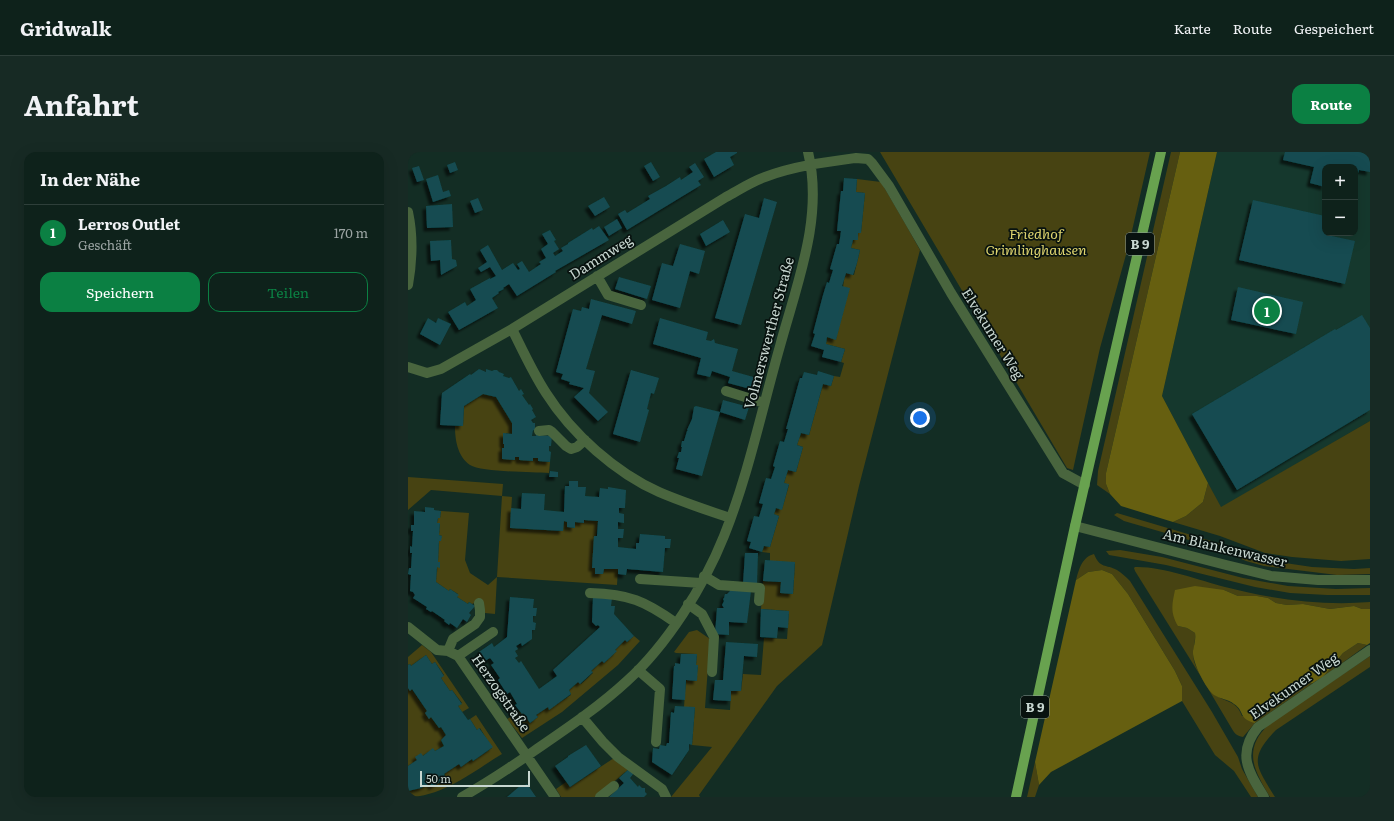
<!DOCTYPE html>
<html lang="de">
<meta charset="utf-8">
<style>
:root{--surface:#0e221b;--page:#172a24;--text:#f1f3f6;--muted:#9ba4a3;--line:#2e3f3a;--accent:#0b8043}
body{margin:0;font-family:Literata,serif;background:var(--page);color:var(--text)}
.controls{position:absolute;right:12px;top:12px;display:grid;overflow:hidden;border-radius:8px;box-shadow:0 4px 16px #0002}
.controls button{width:36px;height:36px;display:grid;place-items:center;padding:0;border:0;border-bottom:1px solid var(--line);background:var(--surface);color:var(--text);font:20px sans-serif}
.scale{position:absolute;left:12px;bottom:10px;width:110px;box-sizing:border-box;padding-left:4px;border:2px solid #c8d7d1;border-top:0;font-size:11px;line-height:14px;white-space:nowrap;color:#c8d7d1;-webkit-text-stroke:3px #08120f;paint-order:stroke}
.you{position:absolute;left:512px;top:266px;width:14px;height:14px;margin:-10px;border:3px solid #fff;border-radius:50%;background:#1a73e8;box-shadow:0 0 0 6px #1a73e833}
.badge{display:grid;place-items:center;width:26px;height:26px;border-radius:50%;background:var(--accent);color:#fff;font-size:13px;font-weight:700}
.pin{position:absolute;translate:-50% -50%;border:2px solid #fff;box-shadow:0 1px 4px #0006}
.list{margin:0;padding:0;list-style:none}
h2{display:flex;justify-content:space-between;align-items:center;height:52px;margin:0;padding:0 16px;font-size:17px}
h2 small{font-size:13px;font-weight:400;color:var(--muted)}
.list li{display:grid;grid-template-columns:26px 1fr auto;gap:12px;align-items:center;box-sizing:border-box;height:56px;padding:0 16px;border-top:1px solid var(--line)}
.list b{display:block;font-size:15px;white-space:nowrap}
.list p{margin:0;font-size:13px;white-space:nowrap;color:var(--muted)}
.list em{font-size:13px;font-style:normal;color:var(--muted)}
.actions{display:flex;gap:8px;padding:12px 16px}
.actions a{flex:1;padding:9px 0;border:1px solid var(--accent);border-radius:12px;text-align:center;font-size:14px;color:var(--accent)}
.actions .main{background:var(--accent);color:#fff}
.map{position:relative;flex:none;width:962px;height:645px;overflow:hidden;border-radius:12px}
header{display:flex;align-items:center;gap:24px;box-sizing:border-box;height:56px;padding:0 20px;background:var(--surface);border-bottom:1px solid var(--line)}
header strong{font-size:19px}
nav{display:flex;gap:22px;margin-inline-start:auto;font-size:14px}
.intro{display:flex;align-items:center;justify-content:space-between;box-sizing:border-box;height:96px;padding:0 24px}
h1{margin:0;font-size:28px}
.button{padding:10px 18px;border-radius:12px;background:var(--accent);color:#fff;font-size:14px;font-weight:700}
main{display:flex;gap:24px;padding:0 24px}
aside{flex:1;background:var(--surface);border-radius:12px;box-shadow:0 4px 16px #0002}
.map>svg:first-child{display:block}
.built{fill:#15382d;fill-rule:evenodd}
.green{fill:#474312}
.forest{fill:#665f10}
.building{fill:#144c51;filter:url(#shadow)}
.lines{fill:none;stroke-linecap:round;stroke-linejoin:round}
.minor{stroke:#49653e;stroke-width:10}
.major{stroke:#68a24f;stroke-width:10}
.labels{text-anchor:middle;stroke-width:3.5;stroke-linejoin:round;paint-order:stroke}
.shield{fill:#08120f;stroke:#8e9c97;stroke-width:1}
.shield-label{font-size:13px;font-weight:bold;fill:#c8d7d1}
.park-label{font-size:14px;font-style:italic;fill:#dfd56f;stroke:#08120f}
.street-label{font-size:14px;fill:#c8d7d1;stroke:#08120f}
</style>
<header>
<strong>Gridwalk</strong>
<nav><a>Karte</a><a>Route</a><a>Gespeichert</a></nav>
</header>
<div class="intro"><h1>Anfahrt</h1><a class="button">Route</a></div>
<main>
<aside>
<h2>In der Nähe<small></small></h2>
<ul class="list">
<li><span class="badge">1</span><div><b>Lerros Outlet</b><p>Geschäft</p></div><em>170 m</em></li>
</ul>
<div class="actions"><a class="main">Speichern</a><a>Teilen</a></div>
</aside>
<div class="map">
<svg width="962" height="645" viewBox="0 0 962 645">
<defs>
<filter id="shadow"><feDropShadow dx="-3.5" dy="3.5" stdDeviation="1" flood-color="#0009"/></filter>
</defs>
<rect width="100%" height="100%" fill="#132d24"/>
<path class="built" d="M809 0H962V269L813 356 754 244ZM917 15H947V81H917Z"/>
<path class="green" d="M472 0H742L721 92 692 196 665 318 659 316Z
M763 0H772L698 321V332L702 342 689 333 690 319Z
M449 27 473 30 498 73 512 98 451 334 414 493 369 534 291 643 292 645H263L304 595 284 593 287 555H276L278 528 288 529 290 513H288L289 502 268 501 266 500 281 480 289 478 302 487 297 556 322 558 323 539H333L335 522 353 523 356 486 379 487 381 459 353 457 355 429 373 430 372 441 385 442 387 411 362 409V401L354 400 356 394 362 395 371 364 366 362 368 356 374 357 381 333 376 331 380 318 388 320 395 295 389 293 393 281 401 283 415 232 423 234 426 224 432 225 436 211 433 210 437 197 418 192 419 185 428 187 436 128 438 121 446 123 452 98 443 96 445 88H450V81L453 80 457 41 448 40Z
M75 242 88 245 104 271V282L98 281 96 296 107 305 130 306V309L142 310 141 321C125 320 73 320 62 313 49 304 47 287 47 274H55L56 254Z
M962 269V407L933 409 884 405 857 401 812 384 765 370 778 364 795 350 800 331 813 355Z
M0 325 95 332 94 344 104 345 102 376 155 379 156 369 159 370V375L167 376V370L176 371V368L190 369 184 416H187V422H195L196 417H210L209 433 89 425 87 462 77 461 73 448 64 452 61 450 60 452 49 445 50 442 42 437 41 439 28 430 29 415H31L32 410H30L31 389 34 384 31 383 32 372 29 371 30 366H32L33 359 61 361 57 408 62 421 80 433 89 425 94 344 23 338 0 358Z
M709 361 817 393 851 407 904 415 946 417 962 416V422L929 423 856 414 838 409 822 402 778 387 716 369 706 363Z
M712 398 754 405 835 426 880 434 928 437 962 436V443H919L882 441 847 435 758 413 701 403 698 399Z
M686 402C692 417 698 412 709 418 714 421 718 425 722 429L804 560 830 605 834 617 850 645H843L826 619 807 603 774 549V534L767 519 720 442 704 422 694 418 680 420 668 428C671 417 674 405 686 402Z
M727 415C753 414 791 428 817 435 864 447 913 454 962 450V457H954L946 454 922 457 895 452 879 453 868 451 860 446 849 444H830L816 438 770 474 779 476 787 481C788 491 783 502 787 512 790 519 800 538 807 543 819 551 828 548 834 564L850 563 857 557 893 532 905 531 847 571 835 585C829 584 827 582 824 577L792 523 727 419 726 416Z
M226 484 232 489 210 513 154 560 114 586 99 567 112 560 114 562 115 561 122 571 130 565 128 563 140 555 141 557 163 543 161 538 170 530 173 532 185 521 183 519 194 509 196 511 208 500 207 498 217 488 219 490Z
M950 491 959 493 915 525 935 501Z
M14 493 23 500 61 556 54 560 50 554 54 551 44 538 42 539 33 526 36 523 27 510 24 512 18 503 3 514 2 512 0 513V505Z
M962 504V515L868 578C840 607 848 614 867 645H862C846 618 834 598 861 572Z
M0 532 31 576 33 575 38 583 33 588 36 594 27 599 25 597 0 614Z
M68 563 94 602C66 619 34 645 0 645V639L13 636 22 631 25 635 38 626 36 622 51 612 53 615 64 607 65 609 84 596 72 576 69 578 62 567Z
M206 606 221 617 188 645H153L148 637 158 630 162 635Z
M627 610 631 633 627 645H619Z"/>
<path class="forest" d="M772 0H809L754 244 800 331 795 350 778 364 765 370 713 354 702 342 698 332V321Z
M694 418 704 422 720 442 767 519 774 534V549L643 620 631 633 627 610 668 428 680 420Z
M787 434 816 438 830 444H849L860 446 868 451 879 453 895 452 922 457 946 454 954 457H962V491L959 493 950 491 935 501 915 525 905 531 893 532 857 557 850 563 847 571C830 567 837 559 826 552 820 547 812 547 806 543 798 537 784 510 785 499 786 493 788 488 787 481L779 476 770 474C762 460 764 453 767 438Z"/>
<path class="building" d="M308 0H329V1L322 5 326 13 306 25 296 7Z
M877 0H962V20L951 18 947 31V15H917V35L902 31 906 15 875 8Z
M47 10 50 18 42 21 39 13Z
M243 10 252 25 245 29 236 14Z
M287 11 296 25 290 29 293 33 219 78 210 62 217 58 219 61 242 47 240 44 258 34 272 25 273 28 285 20 281 15Z
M11 14 16 28 9 30 4 16Z
M30 23 35 40 41 38 43 44 25 50 18 27Z
M436 26 449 27 448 40 457 41 453 81H450V88H445L443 96 452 98 449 111 445 123 438 121 436 128 434 134 442 136 428 188 419 185 418 192 437 197 433 210 414 205 416 198 403 194 407 182 405 181 415 143 419 130 421 131 425 118 422 117 429 92H431L432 86 433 79H429L433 39H435Z
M196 45 202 55 187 64 180 54Z
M70 46 75 58 67 61 62 49Z
M356 46 369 50 333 173 307 166 337 62 351 66Z
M845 48 917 64V81H919V83L947 89 937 132 831 108Z
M44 52 45 75 19 76 18 54Z
M209 67 214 76 201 84 196 75Z
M315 68 322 80 298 94 292 82Z
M191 74 201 88 147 119 148 120 109 144 101 132 95 136 96 137 90 140 91 141 84 146 90 156 51 178 40 160 57 150 59 154 68 148 62 137 82 126V127L88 124 82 115 73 120 70 116 79 110 72 98 80 93 94 118 105 111 110 118 112 117 109 112 114 109 121 120 133 112 131 110 138 106 133 97 140 92 134 82 142 78 148 88 146 89 151 97 145 101 147 104 155 99 153 96 160 92V91L184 76 185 78Z
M43 88 44 107 48 108 49 114 33 123 32 108 23 109 22 89Z
M272 92 297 99 291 122 282 119 272 156 244 148 254 111 265 114Z
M211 125 243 134 239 147 207 137Z
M830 135 895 150 888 182 823 168Z
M183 147 228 159 224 172 194 163 178 217 187 219 181 241 200 260 190 269 166 245 176 236 161 232 162 230 153 227 155 222 148 220 165 157 173 159 174 155 181 157Z
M954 163 962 176V258L829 338 784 262 927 177 928 178Z
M20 166 28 171 30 166 43 172 32 193 12 182Z
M252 166 300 180 298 188 303 189 306 187 307 191 330 197 324 219 349 226 346 238 320 231 322 225 304 219 302 225 289 222 293 206 245 192Z
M71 217 78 220V217L84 219 86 218H89L91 220 96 222 95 224 101 226 103 225 111 239 113 237 116 242 114 243 121 253 122 252 125 257 124 258 128 265 123 268 125 271H127V279L125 278 124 284H128V283L144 284 143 294H141V299L143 300 142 310 130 309V306H125V309L111 308V305H107V308L94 307V296H96V292H95V281L104 282V271L88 245 75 242 56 254 55 274 32 273 34 241 62 222 63 223Z
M223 218 251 226 246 242 243 241 239 257 241 258 232 290 205 282Z
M410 219 426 224 423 234 415 232 401 283 393 281 389 293 395 295 388 320 380 318 376 331 381 332 374 358 368 356 366 362 371 364 362 395 356 394 354 400 341 396 343 390 339 389 346 364 351 365 355 352 351 351 358 326 363 327 367 315 365 314 372 289 376 290 380 277H378L392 226H394L396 220 409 223Z
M315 248 341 255 337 268 312 260Z
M288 254 312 260 294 324 268 317 271 306H269L271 300H273L274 295H273L274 289H276L279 279H280L279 278 284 267 286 255Z
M142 319 150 320V325H141Z
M161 329H170V335H178L177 344 191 345 192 336 200 337V335L218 338 217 356H211V361L216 362V371L210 370V377H216L215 386H210V395L228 397V391H231L232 382 257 384V387H263L262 396H257L255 420 219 417 218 423 210 422V417H196L195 422H187V416H184L186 384H189L190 369 176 368V371L167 370V376L159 375V370L156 369 155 379 102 376 103 356 113 357 114 341 137 342 136 358 156 360 157 334H161Z
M17 355 26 356V358L33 359 32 366H30L29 371H32L31 383 34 384 33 389H31L30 410H32V416L29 415 28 430 41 439 42 437 51 443 49 445 60 452 61 450 67 454 61 461 63 463 59 470 55 467 49 476 42 471 41 473 36 469 37 468 24 459 23 460 18 457 19 455 5 446 7 443 5 440 2 439 3 423 0 422 1 416H3L4 401H2V394L4 395 5 379H3V373H6V359L17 360Z
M337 401H350L349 432H335Z
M357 408 387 410 385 442 372 441 373 430 355 429Z
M322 437 343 439 339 471 321 470V483L307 482 309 456H316L314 453 316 449 315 447 316 446 317 442H319L322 439Z
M102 445 126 447 125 456H129L128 464H125V470L128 471 127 478H124V487L114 494 113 491 108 494 110 497 107 499 110 504 107 506 111 511 113 509 131 537 149 524 145 518 192 475 190 473 188 474 184 470 185 445 204 446 203 454H207L206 462 226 484 219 490 217 488 207 498 209 499 196 511 194 509 183 519 185 520 172 532 170 530 161 538 163 542 141 558 140 555 128 563 130 565 122 571 115 561 114 562 107 553 109 552 102 540 99 542 90 528 92 526 83 513 86 511 82 506 77 509 71 500 84 491 86 495 99 485Z
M353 457 381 459 380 476 370 475 369 486 352 485Z
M318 490 350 492 349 505 336 504 333 539H323V549L305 548 307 528H315Z
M273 502H289L288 513H290L289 529 278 528 277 548 264 547 266 514H267V511L272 512Z
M18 503 24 512 27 510 36 524 33 526 42 539 44 538 54 552 50 554 60 568 62 567 69 578 71 576 85 595 65 609 64 607 53 615 51 612 36 622 38 626 24 635 22 631 13 636 0 639V614L9 608 7 605 13 601 15 604 25 596 27 599 36 594 33 588 38 583 33 575 31 576 23 565 21 567 17 561 19 559 4 537 2 539 0 536V513L2 512 3 514Z
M267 554 287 555 284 593 281 592V598L264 623 244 610 245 596 251 597 252 593 258 594 259 591H261L263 560 266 561Z
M178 593 193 614 162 635 147 614 160 605V604Z
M221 617 226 621 222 626 230 635 231 633 234 636H237V640L239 642 236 645H201L216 631 211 626Z
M119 632 128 645H99L112 634 113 635Z"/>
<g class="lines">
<path class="minor" d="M0 60C5 83 4 110 0 133
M189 124 200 143 233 153
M104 177C115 199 125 221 138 241 164 282 208 321 251 340 274 350 299 358 322 366
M0 215 19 221 33 217 104 177 318 45C331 38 343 30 357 25 386 14 418 10 448 6L460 7 464 11 481 34 543 141 655 321 677 333
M318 239 356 251
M131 279 141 278 144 280 158 294 163 297 169 295 177 288
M667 374 818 413 863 424 910 428H962
M296 424 311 433 352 436 351 449
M232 427 293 431
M182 441C221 442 237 449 268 471
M280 452 294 462 306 485 304 520
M0 475 29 498 40 499 50 504 147 645
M40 499 45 487 67 472 72 465V458L71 451
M50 504 85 480
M230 518 252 537 248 590
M174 565 195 590 210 605 254 637 258 645
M54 645C79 631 103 615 126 599 158 577 191 555 219 529 259 493 296 434 316 384 340 324 354 257 372 194 389 131 416 65 400 0
M192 645 206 634
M856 645C841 620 828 602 850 575L962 498"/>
<path class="major" d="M608 645 667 374 753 0"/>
</g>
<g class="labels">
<g class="shield">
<rect x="718" y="81" width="28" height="22" rx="3"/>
<rect x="613" y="544" width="28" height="22" rx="3"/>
</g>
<g class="shield-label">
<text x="732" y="97">B 9</text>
<text x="627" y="560">B 9</text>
</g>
<g class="park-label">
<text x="628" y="87">Friedhof<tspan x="628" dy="16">Grimlinghausen</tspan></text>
</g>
<g class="street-label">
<text transform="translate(193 105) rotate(-32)" y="5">Dammweg</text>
<text transform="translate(361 181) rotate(-75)" y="5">Volmerswerther Straße</text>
<text transform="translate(585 182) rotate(58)" y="5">Elvekumer Weg</text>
<text transform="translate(817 396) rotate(13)" y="5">Am Blankenwasser</text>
<text transform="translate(886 534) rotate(-35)" y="5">Elvekumer Weg</text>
<text transform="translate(93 541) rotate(55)" y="5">Herzogstraße</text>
</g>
</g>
</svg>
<div class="controls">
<button>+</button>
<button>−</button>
</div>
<div class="scale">50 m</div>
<div class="you"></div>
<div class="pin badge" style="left:859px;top:159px">1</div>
</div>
</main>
